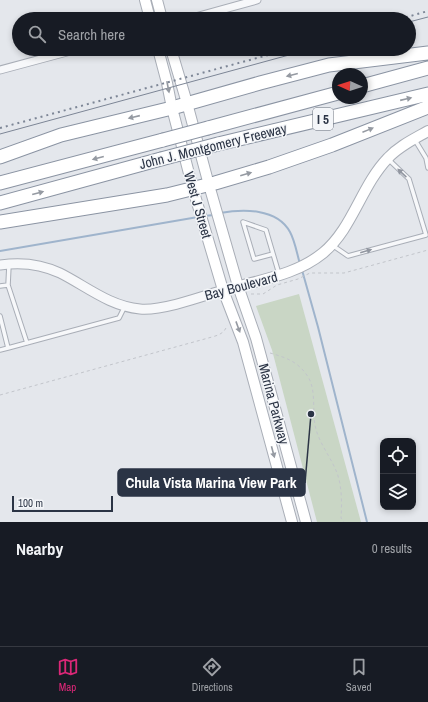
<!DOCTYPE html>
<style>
:root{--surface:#171b24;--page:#20242c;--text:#f1f3f6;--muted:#9ea1a6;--line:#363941;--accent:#db2777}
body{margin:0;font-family:"Archivo Narrow",sans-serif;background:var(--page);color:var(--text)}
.controls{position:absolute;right:12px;bottom:12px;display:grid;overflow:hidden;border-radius:8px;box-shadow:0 2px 6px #0003}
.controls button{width:36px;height:36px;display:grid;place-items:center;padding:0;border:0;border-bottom:1px solid var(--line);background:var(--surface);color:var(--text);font:20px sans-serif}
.compass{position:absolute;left:332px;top:68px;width:36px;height:36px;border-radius:50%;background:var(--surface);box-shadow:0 2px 6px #0003;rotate:273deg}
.scale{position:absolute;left:12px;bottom:10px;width:101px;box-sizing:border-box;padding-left:4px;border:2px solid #2b3445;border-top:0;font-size:11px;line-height:14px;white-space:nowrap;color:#2b3445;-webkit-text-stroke:3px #f4f6f9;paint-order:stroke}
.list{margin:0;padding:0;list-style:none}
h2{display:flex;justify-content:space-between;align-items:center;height:52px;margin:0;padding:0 16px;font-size:17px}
h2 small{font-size:13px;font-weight:400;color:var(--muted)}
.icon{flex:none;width:22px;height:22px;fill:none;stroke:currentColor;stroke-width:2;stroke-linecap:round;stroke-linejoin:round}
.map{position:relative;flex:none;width:428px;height:522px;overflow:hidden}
.search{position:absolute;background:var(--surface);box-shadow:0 2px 6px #0003;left:12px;right:12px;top:12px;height:44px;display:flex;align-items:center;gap:10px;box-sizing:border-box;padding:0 14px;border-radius:22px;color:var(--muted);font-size:15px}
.sheet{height:124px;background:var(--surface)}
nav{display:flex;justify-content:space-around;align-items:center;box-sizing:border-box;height:56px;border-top:1px solid var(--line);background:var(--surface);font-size:11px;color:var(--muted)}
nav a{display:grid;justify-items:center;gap:2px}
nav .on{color:var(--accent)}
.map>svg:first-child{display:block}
.park{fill:#c9d6c5}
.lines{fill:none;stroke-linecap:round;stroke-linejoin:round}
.stream{stroke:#9fb4cc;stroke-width:2}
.service-casing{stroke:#a9aeb7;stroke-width:5.5}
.minor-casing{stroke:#a9aeb7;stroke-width:9}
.tertiary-casing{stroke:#a9aeb7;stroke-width:11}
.secondary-casing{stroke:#a9aeb7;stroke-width:12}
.motorway-casing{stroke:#8b94a3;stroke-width:15}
.path{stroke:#c2c5cb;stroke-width:1;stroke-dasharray:3 3;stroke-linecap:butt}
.service{stroke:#f7f8fa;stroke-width:3.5}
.minor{stroke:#f7f8fa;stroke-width:7}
.tertiary{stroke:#f7f8fa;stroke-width:9}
.secondary{stroke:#fff;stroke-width:10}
.motorway{stroke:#fff;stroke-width:13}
.tram{stroke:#7d8696;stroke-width:1}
.rail{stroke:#7d8696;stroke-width:2;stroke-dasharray:2 4;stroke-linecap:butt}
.motorway-bridge-casing{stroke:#8b94a3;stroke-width:15;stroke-linecap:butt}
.motorway-bridge{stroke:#fff;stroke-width:13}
.oneway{fill:#959aa2}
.oneway2{fill:#9196a0}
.labels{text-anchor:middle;stroke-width:3;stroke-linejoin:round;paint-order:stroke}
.shield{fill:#f4f6f9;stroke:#676e7b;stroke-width:1}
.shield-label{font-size:13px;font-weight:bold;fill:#2b3445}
.street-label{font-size:14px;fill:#2b3445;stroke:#f4f6f9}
.leader{fill:none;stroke:#2b3445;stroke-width:1.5}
.callout-dot{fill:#2b3445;stroke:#f4f6f9;stroke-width:1.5}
.callout{fill:#2b3445;stroke:#2b3445;stroke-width:1.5}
.callout-label{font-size:15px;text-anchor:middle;font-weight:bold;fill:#fff}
</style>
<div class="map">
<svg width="428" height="522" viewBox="0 0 428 522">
<rect width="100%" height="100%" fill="#e4e7ec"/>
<path class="park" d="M299 294 361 522H317L272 350 256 306Z"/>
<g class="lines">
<path class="stream" d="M220 213C243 209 277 208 290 232 295 241 297 254 300 264
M204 216 214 215
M0 251 198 217
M302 270 318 327 367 522"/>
<g class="service-casing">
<path id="service" d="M415 140 426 158 428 168
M332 245 348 256 426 235 409 179 388 159
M273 254 254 259 243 222 266 230 279 274
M8 285 27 343
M0 286 8 285 9 265
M0 316 8 348 0 350
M8 348 119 318 125 306"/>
</g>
<g class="minor-casing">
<path id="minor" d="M188 19 257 0
M0 70 78 49"/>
</g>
<g class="tertiary-casing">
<path id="tertiary" d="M0 265C20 262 41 264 60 273 86 286 109 306 140 309 162 311 201 297 223 290"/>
</g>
<g class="secondary-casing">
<path id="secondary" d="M145 0 150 19
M157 0 162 19
M158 49 167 83 172 108 193 189 223 290 243 342 292 522
M171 49 187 103 209 185 238 286 256 338 306 522
M233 288C264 279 297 274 323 253 353 228 361 186 388 158 399 146 414 139 428 131"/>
</g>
<g class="motorway-casing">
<path id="motorway" d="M362 86 428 68
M208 128 338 93
M218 144 428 94
M0 157 61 135 172 108 260 83 329 65 428 53
M0 183 163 140
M0 203 161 159
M0 222 167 195 215 183 269 167 332 145 428 107"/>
</g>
<path class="path" d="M251 294H263L277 285 298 279 310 273H344L428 250
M270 353C284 357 297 361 306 374 317 387 312 410 315 425 318 442 331 457 337 473 342 486 342 504 341 518L344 522
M0 395 212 337C219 335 225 333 227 325"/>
<use href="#service" class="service"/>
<use href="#minor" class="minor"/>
<use href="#tertiary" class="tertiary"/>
<use href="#secondary" class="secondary"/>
<use href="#motorway" class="motorway"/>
<path class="tram" d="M409 22 428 17
M0 134 311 49"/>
<path class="rail" d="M400 19 428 11
M0 128 290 49"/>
<g class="motorway-bridge-casing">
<path id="motorway-bridge" d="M163 140 208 128
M161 159 218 144"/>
</g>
<use href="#motorway-bridge" class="motorway-bridge"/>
</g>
<defs><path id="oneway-solid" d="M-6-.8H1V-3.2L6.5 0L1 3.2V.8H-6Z"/></defs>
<g class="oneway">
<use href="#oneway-solid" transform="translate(292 75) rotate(166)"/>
<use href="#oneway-solid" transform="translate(168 87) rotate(79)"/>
<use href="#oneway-solid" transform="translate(406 99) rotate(-13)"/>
<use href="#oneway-solid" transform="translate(134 117) rotate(167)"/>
<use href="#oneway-solid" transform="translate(368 130) rotate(-22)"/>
<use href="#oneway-solid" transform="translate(98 158) rotate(165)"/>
<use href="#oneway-solid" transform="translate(246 174) rotate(-16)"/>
<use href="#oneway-solid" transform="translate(38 193) rotate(-15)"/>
<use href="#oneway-solid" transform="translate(238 327) rotate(70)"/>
<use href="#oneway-solid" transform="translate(273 452) rotate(75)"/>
</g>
<g class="oneway2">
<use href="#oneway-solid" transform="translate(402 173) rotate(-137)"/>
<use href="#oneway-solid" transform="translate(366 251) rotate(-16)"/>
</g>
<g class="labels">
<rect class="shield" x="313" y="108" width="20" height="22" rx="3"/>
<g class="shield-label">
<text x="323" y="124">I 5</text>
</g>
<g class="street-label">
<text transform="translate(213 146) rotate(-14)" y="5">John J. Montgomery Freeway</text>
<text transform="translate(198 205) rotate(74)" y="5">West J Street</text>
<text transform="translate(241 286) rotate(-15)" y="5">Bay Boulevard</text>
<text transform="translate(274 404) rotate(75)" y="5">Marina Parkway</text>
</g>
</g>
<path class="leader" d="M311 414L305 483"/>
<circle class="callout-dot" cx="311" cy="414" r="4"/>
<rect class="callout" x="118" y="469" width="187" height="27" rx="4"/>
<g class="callout-label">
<text x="211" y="488">Chula Vista Marina View Park</text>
</g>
</svg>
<div class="controls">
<button><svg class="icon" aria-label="locate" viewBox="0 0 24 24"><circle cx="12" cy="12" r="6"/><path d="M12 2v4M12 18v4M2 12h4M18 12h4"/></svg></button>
<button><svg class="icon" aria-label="layers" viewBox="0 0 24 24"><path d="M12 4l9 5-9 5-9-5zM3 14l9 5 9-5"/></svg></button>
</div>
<svg class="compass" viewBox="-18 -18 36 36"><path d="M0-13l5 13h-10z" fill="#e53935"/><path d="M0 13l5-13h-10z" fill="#9ea1a6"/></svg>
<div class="scale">100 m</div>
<div class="search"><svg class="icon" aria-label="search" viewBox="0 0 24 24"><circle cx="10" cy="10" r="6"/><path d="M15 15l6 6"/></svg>Search here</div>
</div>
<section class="sheet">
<h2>Nearby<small>0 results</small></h2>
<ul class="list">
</ul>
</section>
<nav>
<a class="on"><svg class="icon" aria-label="map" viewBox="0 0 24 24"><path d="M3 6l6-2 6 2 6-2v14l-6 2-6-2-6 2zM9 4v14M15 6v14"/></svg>Map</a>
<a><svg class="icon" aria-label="directions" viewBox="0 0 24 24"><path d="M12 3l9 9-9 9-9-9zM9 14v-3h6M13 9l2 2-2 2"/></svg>Directions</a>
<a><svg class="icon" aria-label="saved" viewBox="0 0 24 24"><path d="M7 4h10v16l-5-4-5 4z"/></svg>Saved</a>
</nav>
